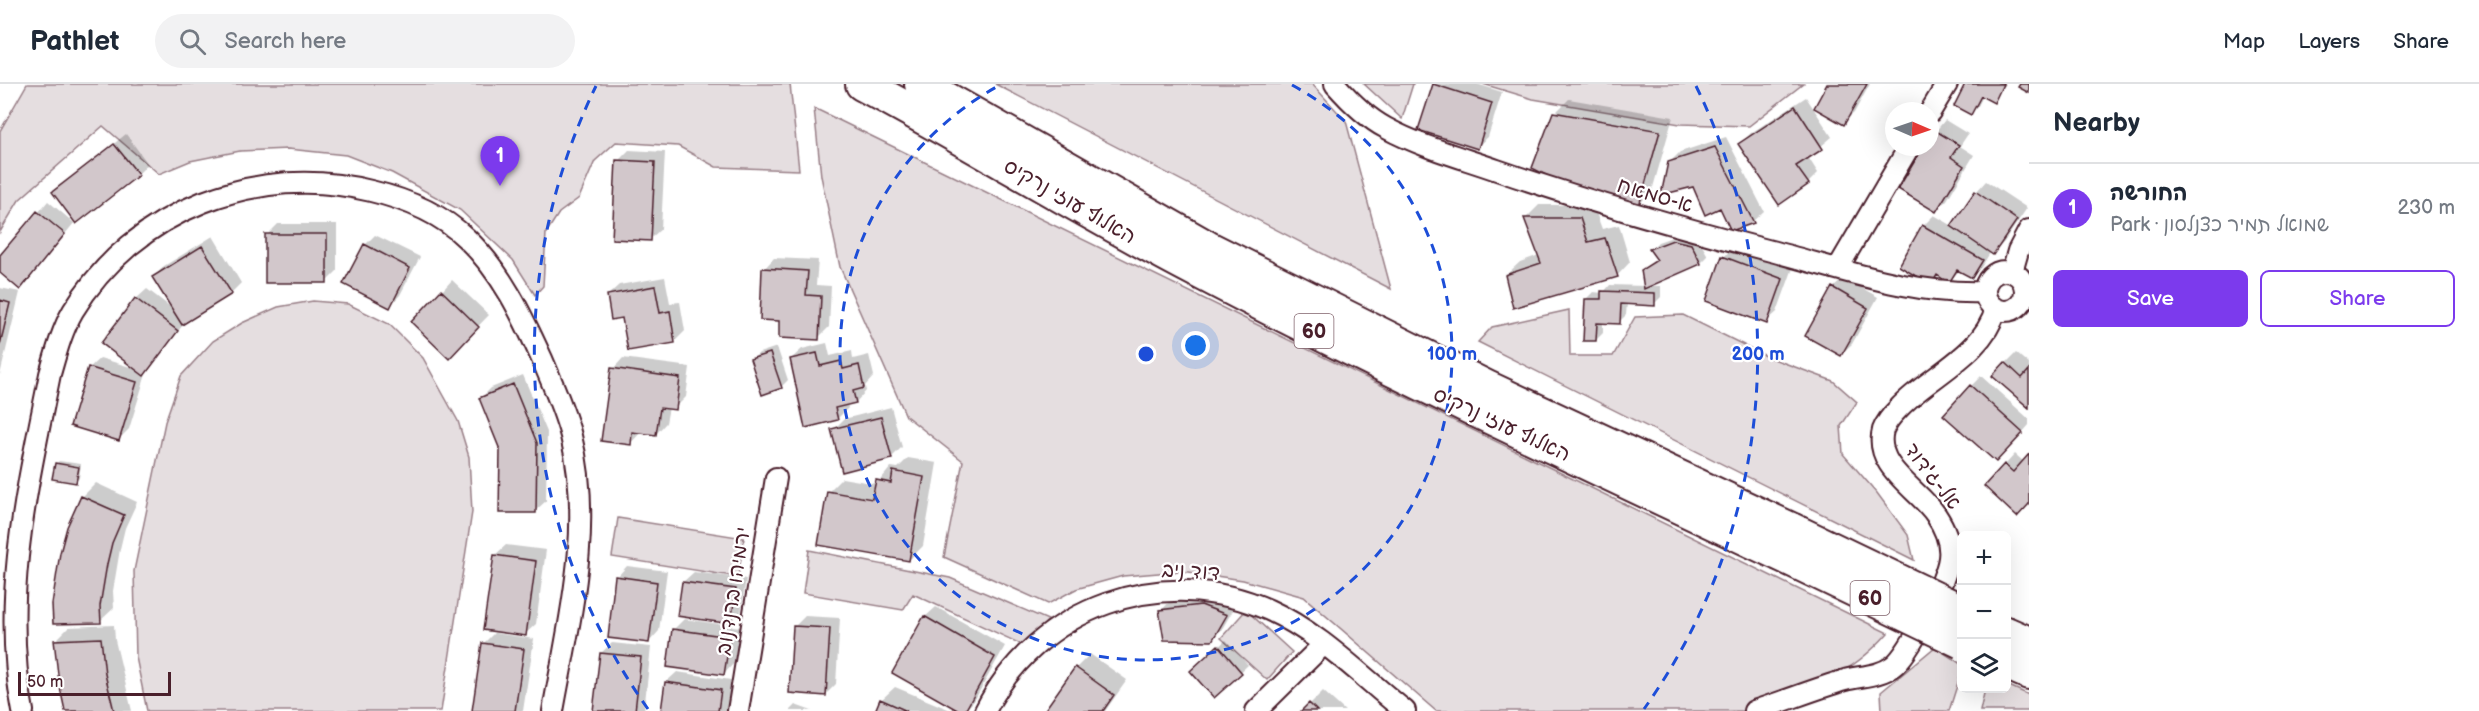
<!DOCTYPE html>
<meta charset="utf-8">
<style>
:root{--surface:#fff;--page:#f2f2f3;--text:#1f2937;--muted:#747a83;--line:#e0e1e3;--accent:#7c3aed}
body{margin:0;font-family:"Balsamiq Sans","Playpen Sans Hebrew",sans-serif;background:var(--page);color:var(--text)}
.controls{position:absolute;right:18px;bottom:18px;display:grid;overflow:hidden;border-radius:9px;box-shadow:0 6px 24px #0002}
.controls button{width:54px;height:54px;display:grid;place-items:center;padding:0;border:0;border-bottom:2px solid var(--line);background:var(--surface);color:var(--text);font:30px sans-serif}
.compass{position:absolute;left:1885px;top:18px;width:54px;height:54px;border-radius:50%;background:var(--surface);box-shadow:0 6px 24px #0002;rotate:92deg}
.scale{position:absolute;left:18px;bottom:15px;width:153px;box-sizing:border-box;padding-left:6px;border:3px solid #4a1f2b;border-top:0;font-size:16px;line-height:21px;white-space:nowrap;color:#4a1f2b;-webkit-text-stroke:4px #fff;paint-order:stroke}
.you{position:absolute;left:1196px;top:262px;width:21px;height:21px;margin:-15px;border:4px solid #fff;border-radius:50%;background:#1a73e8;box-shadow:0 0 0 9px #1a73e833}
.badge{display:grid;place-items:center;width:39px;height:39px;border-radius:50%;background:var(--accent);color:#fff;font-size:20px;font-weight:700}
.pin{position:absolute;translate:-50% -50px;filter:drop-shadow(0 2px 3px #0008)}
.pin::after{content:'';position:absolute;top:32px;width:21px;height:18px;background:inherit;clip-path:polygon(0 0,100% 0,50% 100%)}
.list{margin:0;padding:0;list-style:none}
h2{display:flex;justify-content:space-between;align-items:center;height:78px;margin:0;padding:0 24px;font-size:26px}
h2 small{font-size:20px;font-weight:400;color:var(--muted)}
.list li{display:grid;grid-template-columns:39px 1fr auto;gap:18px;align-items:center;box-sizing:border-box;height:90px;padding:0 24px;border-top:2px solid var(--line)}
.list b{display:block;font-size:22px;white-space:nowrap}
.list p{margin:0;font-size:20px;white-space:nowrap;color:var(--muted)}
.list em{font-size:20px;font-style:normal;color:var(--muted)}
.actions{display:flex;gap:12px;padding:18px 24px}
.actions a{flex:1;padding:14px 0;border:2px solid var(--accent);border-radius:9px;text-align:center;font-size:21px;color:var(--accent)}
.actions .main{background:var(--accent);color:#fff}
.icon{flex:none;width:33px;height:33px;fill:none;stroke:currentColor;stroke-width:2;stroke-linecap:round;stroke-linejoin:round}
.map{position:relative;flex:none;width:2029px;height:627px;overflow:hidden}
header{display:flex;align-items:center;gap:36px;box-sizing:border-box;height:84px;padding:0 30px;background:var(--surface);border-bottom:2px solid var(--line)}
header strong{font-size:28px}
nav{display:flex;gap:33px;margin-inline-start:auto;font-size:21px}
.search{width:420px;height:54px;background:var(--page);display:flex;align-items:center;gap:15px;box-sizing:border-box;padding:0 21px;border-radius:33px;color:var(--muted);font-size:22px}
main{display:flex}
aside{flex:1;background:var(--surface)}
.map>svg:first-child{display:block}
.green{fill:#e5dee0;stroke:#987e86;stroke-width:1.5}
.shadow{fill:#0003}
.building{fill:#d2c7cb;stroke:#4a1f2b;stroke-width:1.5}
.lines{fill:none;stroke-linecap:round;stroke-linejoin:round}
.minor-casing{stroke:#4a1f2b;stroke-width:24}
.trunk-casing{stroke:#4a1f2b;stroke-width:36}
.minor{stroke:#fff;stroke-width:20}
.trunk{stroke:#fff;stroke-width:32}
.trunk-bridge-casing{stroke:#4a1f2b;stroke-width:36;stroke-linecap:butt}
.trunk-bridge{stroke:#fff;stroke-width:32}
.ring{fill:none;stroke:#1d4ed8;stroke-width:3;stroke-dasharray:10 8}
.labels{text-anchor:middle;stroke-width:4.5;stroke-linejoin:round;paint-order:stroke}
.shield{fill:#fff;stroke:#80626b;stroke-width:1.5}
.shield-label{font-size:20px;font-weight:bold;fill:#4a1f2b}
.street-label{font-size:21px;fill:#4a1f2b;stroke:#fff}
.centre{fill:#1d4ed8;stroke:#fff;stroke-width:3}
.ring-label{font-size:18px;text-anchor:middle;font-weight:bold;fill:#1d4ed8;stroke:#fff;stroke-width:4.5;stroke-linejoin:round;paint-order:stroke}
</style>
<header>
<strong>Pathlet</strong>
<div class="search"><svg class="icon" aria-label="search" viewBox="0 0 24 24"><circle cx="10" cy="10" r="6"/><path d="M15 15l6 6"/></svg>Search here</div>
<nav><a>Map</a><a>Layers</a><a>Share</a></nav>
</header>
<main>
<div class="map">
<svg width="2029" height="627" viewBox="0 0 2029 627">
<rect width="100%" height="100%" fill="#fff"/>
<filter id="ink" filterUnits="userSpaceOnUse"><feTurbulence type="fractalNoise" baseFrequency=".0167" numOctaves="2"/><feDisplacementMap in="SourceGraphic" scale="12" xChannelSelector="R" yChannelSelector="G"/><feConvolveMatrix kernelMatrix="1 2 1 2 8 2 1 2 1" color-interpolation-filters="sRGB"/></filter>
<g filter="url(#ink)">
<path class="green" d="M27 0H790L799 86 716 83 678 62 616 58 595 77 579 114 559 129 546 149 543 202 535 211 513 176 460 126 392 89 346 71 288 65 240 67 190 77 159 90 103 42 19 116 0 148V47Z
M995 0H1312L1346 37 1391 205Z
M1364 0H1413L1402 35Z
M1483 0H1803L1749 42 1680 40 1533 15Z
M814 24 1888 549C1872 567 1852 584 1830 594 1802 607 1771 614 1743 627H1436L1304 513 1243 496 1182 487 1123 492 1076 505 1048 520 944 473 963 377 906 332 840 183 821 92Z
M313 217 348 220 389 240 423 274 458 337 469 373 472 428 441 627H147L136 573 134 487 165 338 181 292 213 257 242 239 278 223Z
M1569 226 1570 272H1613L1635 233 1683 231 1768 273 1833 297 1857 318 1841 342 1843 370 1877 409 1908 451 1914 476 1478 258 1492 243Z
M618 434 744 454 738 493 612 473Z
M809 466 950 494 1048 536 1025 562 913 510 903 526 803 509Z
M1246 526 1292 568 1267 596 1221 554Z
M1935 563 1961 580V589L1949 627H1882L1881 608Z
M2007 601 2029 611V627H1980L1985 605 2006 604Z"/>
<path class="shadow" d="M1435 0H1477L1502 8 1488 53 1477 63 1420 45Z
M1829 0H1870L1854 29 1843 39Z
M1967 0H2005L1993 17 1983 12 1978 22 1971 29Z
M1806 13 1832 53 1808 73 1818 89 1808 99 1740 60 1751 49Z
M1569 15 1673 33 1652 107 1638 121 1555 29Z
M1945 36 1968 50 1960 62 1974 71 1947 116 1936 126 1925 63H1930V54Z
M126 50 148 80 138 90 54 108Z
M1726 53 1764 127 1753 137 1732 145 1721 122 1669 79 1680 68Z
M629 66 665 68 661 145 650 155 618 77Z
M1986 97 2027 124 2004 158 1993 169 1991 167 1982 182 1972 193 1960 186 1949 197 1939 191 1931 199 1923 142 1934 131 1953 142 1976 108Z
M48 117 74 139 30 193 0 187V174Z
M1539 121H1593L1602 145 1619 141 1630 178 1617 192 1506 191 1520 178 1539 171 1526 134Z
M278 140H337V187L326 198 267 151Z
M1681 150 1698 154 1708 172 1701 179 1647 202H1661V213L1654 220 1627 219 1626 231 1619 238 1603 237V249L1596 256 1586 215 1593 208 1603 209 1610 201 1645 202 1642 187 1658 174 1651 165 1658 158Z
M375 151 420 173 400 211 390 222 365 161Z
M213 152 241 199 231 209 186 237 147 287 129 345 119 355 89 284 100 274 137 285 136 215 147 205 173 225 154 193 164 182Z
M1734 162 1793 184 1777 228 1766 238 1724 173Z
M774 174 818 176 816 201 831 202 829 243 818 254 781 235 764 185Z
M665 193 670 219 680 218 685 247 675 257 623 232 608 211 619 201Z
M1844 194 1878 213 1852 260 1841 270 1833 204Z
M452 196 489 231 449 272 442 207Z
M0 204 20 208 0 291Z
M827 259 830 272 852 267 853 275 869 271 874 292 865 302 866 307 856 318 847 320 848 324 837 335 791 275 802 265Z
M777 263 788 296 781 303 752 276 759 269Z
M2016 269 2029 280V322L2006 279Z
M623 274 690 283 686 313 675 324 669 323 666 339 656 350 641 348 630 360 613 285Z
M523 291 547 348 546 417 535 427 480 315 491 304Z
M1981 292 2029 335V341L2007 366 1971 302Z
M891 323 902 363 891 374 833 346 844 335Z
M2015 370 2024 378 2029 372V419L1986 402Z
M908 374 937 379 923 462 909 476 829 407 842 394 877 400 891 383 898 384Z
M59 377 81 380 79 394 76 397 56 380Z
M96 399 137 418 125 444 120 465 113 507 114 524 100 537 82 413Z
M506 461 546 466 536 540 525 550 495 471Z
M627 482 667 487 659 547 649 558 617 493Z
M694 488 746 495 741 528 730 538 683 498Z
M1212 511 1236 521 1222 545 1211 556 1161 527 1171 516Z
M936 523 1005 562 974 617 964 627H962L925 533Z
M805 532 840 534 836 600 826 610 794 543Z
M684 535 740 543 734 579 724 590 674 545Z
M114 541 115 556 132 627H67L56 556 69 543Z
M494 549 534 555 523 627H474L483 560Z
M1226 556 1248 581 1215 612 1199 580Z
M612 559 651 563 644 627H595L601 569Z
M1090 570 1127 596 1105 627H1046L1076 584Z
M677 588 731 596 727 627H662L666 598Z
M895 603 953 627H877L881 616Z
M1323 607 1345 627H1303Z
M795 621 812 627H789Z"/>
<path class="building" d="M1433 0 1492 19 1478 65 1418 46Z
M1827 0H1867L1844 41 1814 24Z
M1965 0H2003L1994 19 1981 12 1971 31 1954 22Z
M2020 0H2029V9L2018 3Z
M1795 22 1823 65 1796 82 1809 100 1779 121 1738 60Z
M1553 28 1660 47 1639 122 1594 115 1532 84Z
M1933 45 1959 61 1951 73 1964 82 1936 128 1898 105 1923 63H1930V51Z
M114 60 139 91 76 140 52 108Z
M1715 63 1754 139 1731 147 1720 124 1705 131 1693 103 1661 111 1668 78Z
M616 76 655 78 651 157 612 155Z
M1975 107 2017 136 1993 171 1951 142Z
M37 127 65 150 20 206 0 189V171Z
M1524 134H1580L1588 158 1605 154 1618 193 1513 224 1505 191 1541 179Z
M1922 141 1983 176 1972 194 1957 186 1949 199 1937 191 1931 201 1899 182Z
M265 150H327V199H265Z
M1673 156 1691 160 1701 180 1644 205 1641 186 1657 176 1649 165Z
M364 160 410 184 390 224 343 200Z
M202 162 232 210 182 241 152 193Z
M1722 172 1783 195 1767 240 1706 217Z
M762 184 808 187 806 211 821 212 819 256 779 254V237L760 236Z
M655 202 660 229 670 227 675 259 628 267 622 234 611 236 607 211Z
M1832 203 1868 224 1841 272 1805 252Z
M441 206 479 243 449 275 411 238Z
M1601 207 1655 209V222L1621 220 1620 240 1597 239 1596 257H1583L1585 215H1601Z
M135 214 178 247 144 292 101 259Z
M0 216 10 219 0 261Z
M770 269 782 304 762 311 750 275Z
M817 269 820 282 841 277 843 285 859 281 864 304 853 307 856 319 835 324 838 336 805 344 790 275Z
M2005 278 2022 294 2029 286V324L1992 292Z
M88 283 137 298 119 357 70 342Z
M611 284 680 294 676 326 660 324 656 351 632 348 631 361 601 357Z
M513 300 537 359 536 429H499L500 366 479 314Z
M1970 301 2023 349 1996 378 1943 331Z
M881 333 892 375 842 388 831 345Z
M2029 370V420L2017 433 1984 402 2004 380 2013 388Z
M55 379 79 383 76 399 52 395Z
M893 387 924 393 909 477 818 461 827 407 872 415 876 396 891 399Z
M81 412 124 431 112 459 107 480 100 522 101 539 53 540 52 520 60 469 67 443Z
M494 471 536 477 526 552 483 546Z
M615 492 657 498 649 559 608 554Z
M682 498 736 505 731 540 677 532Z
M1201 521 1227 531 1212 557 1164 556 1159 526Z
M924 532 995 573 965 627H959L892 589Z
M793 542 830 544 826 612 789 609Z
M672 545 730 553 724 591 667 583Z
M101 554 105 590 114 627H65L59 599 54 556Z
M482 559 524 565 515 627H472Z
M1218 561 1242 589 1214 614 1190 587Z
M600 569 641 573 635 627H593Z
M1075 583 1114 611 1103 627H1044Z
M665 598 721 606 718 627H661Z
M880 615 907 627H875Z
M1309 619 1317 627H1301Z"/>
<g class="lines">
<g class="minor-casing">
<path id="minor" d="M1335 0C1349 16 1367 34 1386 44 1421 63 1460 73 1497 86 1587 117 1679 143 1771 167 1841 185 1912 211 1985 208
M1930 28 1947 0
M1838 184 1909 63
M1985 207a20 20 0 1 1 40 0a20 20 0 1 1-40 0Z
M2012 188 2018 167 2029 146
M23 627C0 515 28 400 50 290 56 269 62 246 73 227 134 126 258 78 371 107 405 115 440 129 466 154 502 188 522 231 542 275 553 301 564 325 571 352 594 443 569 537 553 627
M738 627 776 394
M985 627C1037 523 1163 478 1269 526 1320 549 1362 593 1405 627
M1256 627 1323 561
M1754 627C1785 617 1815 605 1845 596 1861 592 1880 592 1893 582 1910 570 1947 495 1949 474 1951 459 1944 443 1936 431 1919 405 1873 383 1883 346 1886 338 1893 330 1899 324 1930 291 1983 271 1996 225"/>
</g>
<g class="trunk-casing">
<path id="trunk" d="M862 0C975 60 1083 128 1197 187 1388 287 1583 378 1779 470
M921 0 1207 163 1489 304 1791 445
M2006 549 2029 559
M2006 579 2029 589"/>
</g>
<use href="#minor" class="minor"/>
<use href="#trunk" class="trunk"/>
<g class="trunk-bridge-casing">
<path id="trunk-bridge" d="M1791 445 1962 527
M1779 470 1962 558"/>
</g>
<use href="#trunk-bridge" class="trunk-bridge"/>
</g>
</g>
<g class="ring">
<path d="M1292 1A306 306 0 1 1 1000 1"/>
<path d="M648 625A612 612 0 0 1 596 2M1696 2A612 612 0 0 1 1644 625"/>
</g>
<g class="labels">
<g class="shield">
<rect x="1294.5" y="230" width="39" height="34" rx="4.5"/>
<rect x="1850.5" y="497" width="39" height="34" rx="4.5"/>
</g>
<g class="shield-label">
<text x="1314" y="254">60</text>
<text x="1870" y="521">60</text>
</g>
<g class="street-label">
<text transform="translate(1655 111) rotate(16)" y="7">א-סמאח</text>
<text transform="translate(1070 117) rotate(30)" y="7">האלוף עוזי נרקיס</text>
<text transform="translate(1502 340) rotate(25)" y="7">האלוף עוזי נרקיס</text>
<text transform="translate(1933 392) rotate(52)" y="7">אל-ג'דוד</text>
<text transform="translate(1191 487) rotate(3)" y="7">דוד ניב</text>
<text transform="translate(733 507) rotate(-81)" y="7">ירמיהו ברנדנוב</text>
</g>
</g>
<circle cx="1146" cy="270" r="9" class="centre"/>
<g class="ring-label">
<text x="1452" y="276">100 m</text>
<text x="1758" y="276">200 m</text>
</g>
</svg>
<div class="controls">
<button>+</button>
<button>−</button>
<button><svg class="icon" aria-label="layers" viewBox="0 0 24 24"><path d="M12 4l9 5-9 5-9-5zM3 14l9 5 9-5"/></svg></button>
</div>
<svg class="compass" viewBox="-18 -18 36 36"><path d="M0-13l5 13h-10z" fill="#e53935"/><path d="M0 13l5-13h-10z" fill="#747a83"/></svg>
<div class="scale">50 m</div>
<div class="you"></div>
<div class="pin badge" style="left:500px;top:102px">1</div>
</div>
<aside>
<h2>Nearby<small></small></h2>
<ul class="list">
<li><span class="badge">1</span><div><b>החורשה</b><p>Park · שמואל תמיר כצנלסון</p></div><em>230 m</em></li>
</ul>
<div class="actions"><a class="main">Save</a><a>Share</a></div>
</aside>
</main>
